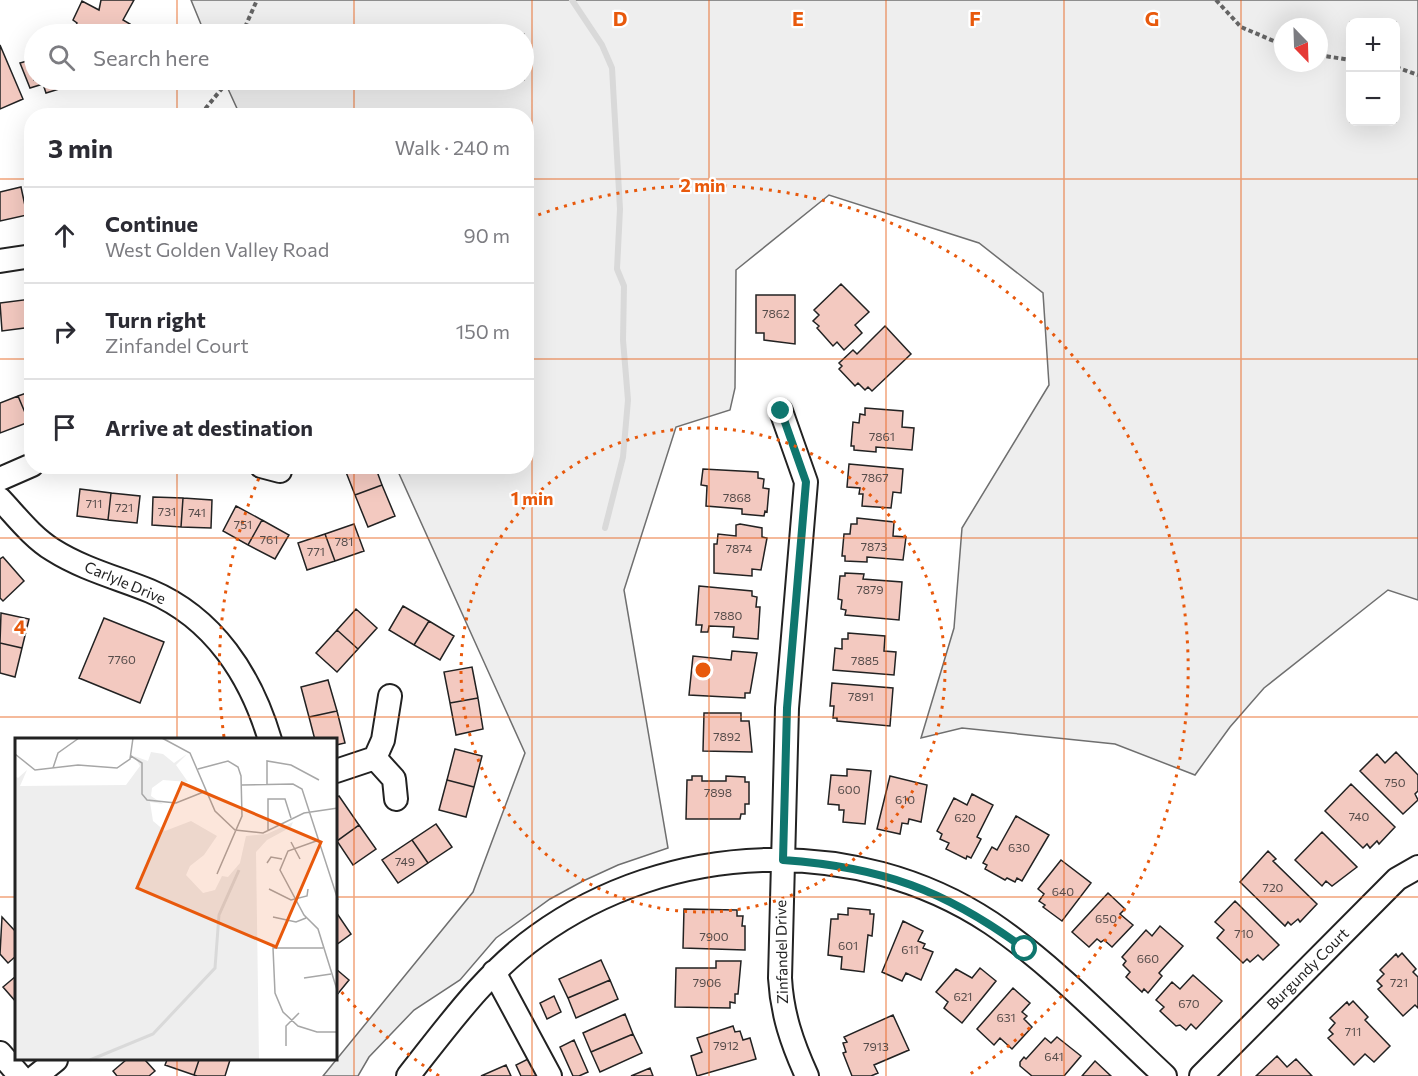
<!DOCTYPE html>
<meta charset="utf-8">
<style>
:root{--surface:#fff;--page:#f7f7f7;--text:#2b2b33;--muted:#7c7c81;--line:#e1e1e2}
body{margin:0;font-family:Commissioner,sans-serif;background:var(--page);color:var(--text)}
.controls{position:absolute;right:18px;top:18px;display:grid;overflow:hidden;border-radius:12px;box-shadow:0 6px 24px #0002}
.controls button{width:54px;height:54px;display:grid;place-items:center;padding:0;border:0;border-bottom:2px solid var(--line);background:var(--surface);color:var(--text);font:30px sans-serif}
.compass{position:absolute;left:1274px;top:18px;width:54px;height:54px;border-radius:50%;background:var(--surface);box-shadow:0 6px 24px #0002;rotate:157deg}
.stop{position:absolute;width:18px;height:18px;margin:-14px;border:4px solid #0f766e;border-radius:50%;background:#fff}
.stop.end{background:#0f766e;border-color:#fff;box-shadow:0 2px 6px #0008}
.list{margin:0;padding:0;list-style:none}
h2{display:flex;justify-content:space-between;align-items:center;height:78px;margin:0;padding:0 24px;font-size:26px}
h2 small{font-size:20px;font-weight:400;color:var(--muted)}
.list li{display:grid;grid-template-columns:39px 1fr auto;gap:18px;align-items:center;box-sizing:border-box;height:96px;padding:0 24px;border-top:2px solid var(--line)}
.list b{display:block;font-size:22px;white-space:nowrap}
.list p{margin:0;font-size:20px;white-space:nowrap;color:var(--muted)}
.list em{font-size:20px;font-style:normal;color:var(--muted)}
.icon{flex:none;width:33px;height:33px;fill:none;stroke:currentColor;stroke-width:2;stroke-linecap:round;stroke-linejoin:round}
.map{position:relative;flex:none;width:1418px;height:1076px;overflow:hidden}
.search{position:absolute;background:var(--surface);box-shadow:0 6px 24px #0002;left:24px;top:24px;width:510px;height:66px;display:flex;align-items:center;gap:15px;box-sizing:border-box;padding:0 21px;border-radius:33px;color:var(--muted);font-size:22px}
.panel{position:absolute;background:var(--surface);box-shadow:0 6px 24px #0002;left:24px;top:108px;width:510px;height:366px;border-radius:24px}
.map>svg:first-child{display:block}
.green{fill:#eee;stroke:#6f6f6f;stroke-width:1.5;fill-rule:evenodd}
.lines{fill:none;stroke-linecap:round;stroke-linejoin:round}
.stream{stroke:#d9d9d9;stroke-width:6}
.building{fill:#f3c9c0;stroke:#222;stroke-width:1.5}
.minor-casing{stroke:#222;stroke-width:26}
.path{stroke:#646464;stroke-width:4;stroke-dasharray:4.5 3;stroke-linecap:butt}
.minor{stroke:#fff;stroke-width:22}
.route{stroke:#0f766e;stroke-width:8}
.grid{fill:none;stroke:#e8590c;stroke-width:1.5;stroke-opacity:0.55}
.ring{fill:none;stroke:#e8590c;stroke-width:3;stroke-dasharray:3 6}
.labels{text-anchor:middle;stroke-width:4.5;stroke-linejoin:round;paint-order:stroke}
.number-label{font-size:12px;fill:#564c4a}
.street-label{font-size:15px;fill:#222;stroke:#fff}
.inset-river{fill:none;stroke:#d9d9d9;stroke-width:3}
.inset-road{fill:none;stroke:#a7a7a7;stroke-width:1.5}
.view{fill:#e8590c;fill-opacity:0.15;stroke:#e8590c;stroke-width:3}
.inset-edge{fill:none;stroke:#222;stroke-width:3}
.grid-label{font-size:20px;text-anchor:middle;font-weight:bold;fill:#e8590c;stroke:#fff;stroke-width:4.5;stroke-linejoin:round;paint-order:stroke}
.centre{fill:#e8590c;stroke:#fff;stroke-width:3}
.ring-label{font-size:18px;text-anchor:middle;font-weight:bold;fill:#e8590c;stroke:#fff;stroke-width:4.5;stroke-linejoin:round;paint-order:stroke}
</style>
<div class="map">
<svg width="1418" height="1076" viewBox="0 0 1418 1076">
<rect width="100%" height="100%" fill="#fff"/>
<path class="green" d="M191 0H1418V600L1388 590 1264 688 1230 727 1195 775 1115 744 962 728 921 738 954 628 962 528 1049 385 1043 293 979 243 829 195 736 270 735 388 730 410 676 427 624 590 668 848 618 865 583 881 550 899 496 938 460 980 414 1010 369 1057 358 1076H323L473 892 525 753 396 467 526 466V116L240 115 224 80H524V34H205ZM1350 22H1396V122H1350ZM1283 27H1319V63H1283Z"/>
<g class="lines">
<path class="stream" d="M572 0 602 45 612 68 620 209 617 269 624 286 623 340 628 400 623 457 605 528"/>
</g>
<path class="building" d="M101 0H134L123 20 130 24 124 34 119 31 117 34H81L74 29 77 23 73 20 82 1 99 10Z
M0 45 23 99 0 109Z
M34 59V80H68L69 86 46 93 43 84 30 88 20 63Z
M21 187 27 215 0 221V192Z
M841 284 869 312 855 325 862 333 844 350 837 342 833 346 817 328 819 326 813 321 819 315 814 310Z
M756 295H795V344L764 340V333H756Z
M31 299 32 327 2 331 0 303Z
M885 326 911 354 872 391 868 387 865 390 858 383 855 386 839 369 842 366 839 363 853 350 857 354Z
M32 391V421L29 422 18 396Z
M18 396 29 422 0 433V403Z
M865 408 903 411 902 427 914 428 912 450 876 447V452L854 450V446H851L853 422 859 423 860 414 865 415Z
M849 464 903 469 901 493 893 492 891 508 862 506 863 494H859L860 488 847 487Z
M375 466 382 485 355 495 344 467Z
M703 469 758 472V478L764 479 763 488 769 489 767 512 765 511 764 516 742 514V509L706 506 707 486 701 485Z
M382 485 395 516 368 527 355 495Z
M80 489 111 493 108 520 77 516Z
M111 493 140 496 137 523 108 520Z
M153 497 183 498 181 527 152 525Z
M183 498 212 500 211 528 181 527Z
M236 506 262 520 248 545 223 531Z
M857 518 894 522 893 536 906 537 903 560 867 557V562L845 561V556H842L844 534H850L851 524H857Z
M262 520 289 535 275 559 248 545Z
M354 524 364 551 335 561 325 534Z
M740 524 762 528V537L767 538 761 570 752 569V576L714 573V544H717L718 534 736 536V525Z
M325 534 335 561 307 570 298 543Z
M3 557 24 581 3 601 0 598V559Z
M845 573 864 574 863 579 902 582 899 620 845 615 846 610 841 609 842 600 838 599 840 576H845Z
M699 586 752 591V596L757 597 756 607H760L758 639 733 637 734 627 709 626 708 632H701L702 625H696Z
M403 606 429 621 414 645 389 630Z
M356 609 377 628 358 649 337 630Z
M1 613 29 619 22 648 0 643Z
M104 618 164 642 140 703 79 678Z
M429 621 454 636 440 660 414 645Z
M337 630 358 649 337 672 316 653Z
M848 633 885 636 884 651 896 652 894 675 833 670 835 648 842 649V639H848Z
M0 643 22 648 15 677 0 673Z
M732 651 757 653 750 693H745V698L689 695 693 656 731 660Z
M472 667 478 698 450 703 444 672Z
M328 680 337 711 309 717 301 687Z
M832 683 893 688 890 726 837 721V718H833L834 706H830Z
M478 698 483 729 456 735 450 703Z
M337 711 345 743 336 745V740H315L309 717Z
M704 713H741V721H749L752 752 703 751Z
M455 749 482 756 474 787 447 780Z
M1396 752 1418 775V791L1415 794 1418 800 1403 814 1360 771 1377 754 1385 763Z
M847 769 871 771 865 824 843 822 844 810H839V805L828 804 831 775 847 776Z
M692 776H702V781H726V776L745 777V782H749V804H745V814H741L740 819H686L687 780H692Z
M890 776 927 785 921 822 909 819 908 824 902 823 900 834 877 829Z
M447 780 474 787 466 817 439 810Z
M1351 784 1395 827 1379 844 1377 841 1370 848 1367 844 1363 848 1325 811Z
M972 794 993 805 977 837 981 839 971 858 967 856 966 859 946 849 949 843 940 839 942 834 937 831 954 798 967 805Z
M339 796 359 825 337 841 336 798Z
M1016 816 1049 835 1022 881 1017 878 1015 882 1007 878 1005 880 985 869 987 865 983 863 992 847 997 850Z
M436 824 452 847 428 863 412 840Z
M359 825 376 849 353 865 337 841Z
M1322 832 1357 867 1332 886 1326 881 1322 886 1295 860Z
M412 840 428 863 398 883 382 860Z
M1268 851 1276 859 1273 861 1317 904 1300 922 1298 919 1291 925 1288 922 1285 926 1240 882Z
M1061 860 1091 883 1062 921 1043 907 1045 905 1039 901 1044 894 1038 889Z
M1108 893 1125 909 1120 914 1133 925 1112 947 1104 940 1101 942 1097 939 1089 947 1072 932Z
M1235 901 1279 945 1263 960 1258 955 1250 962 1247 959 1243 963 1217 938 1224 930 1215 922Z
M848 908 870 910V914H874L872 936 868 935 864 972 841 969 842 957 828 955 831 919H838V914L848 915Z
M684 909 737 910V916H743L742 926H745V950L683 948Z
M336 912 351 934 336 945Z
M2 917 16 932V956L8 963 0 954Z
M903 921 923 931 918 941 925 944 923 948 933 952 921 980 906 973 902 981 882 972Z
M1160 926 1183 946 1159 973 1162 976 1148 993 1144 989 1142 992 1126 977 1130 972 1123 965 1126 961 1122 957 1146 930 1152 936Z
M1402 953 1416 969 1413 972 1418 977V1008L1415 1005 1403 1016 1378 989 1382 986 1377 981 1384 974 1380 970 1396 954 1398 957Z
M601 960 610 980 568 998 559 979Z
M716 961H741L738 994H735V1003L730 1002V1008L675 1007 676 968H716Z
M980 968 996 981 962 1023 944 1008 948 1002 936 992 956 969 972 978Z
M336 969 349 980 336 996Z
M1193 975 1222 1001 1196 1029 1191 1024 1186 1030 1180 1025 1176 1026 1160 1011 1164 1007 1156 1000 1172 982 1180 989Z
M16 976V1002L3 987Z
M610 980 618 999 576 1018 568 998Z
M1013 988 1030 1003 1022 1012 1027 1016 1024 1019 1032 1027 1012 1049 1000 1038 994 1045 977 1029Z
M554 996 561 1012 547 1019 540 1003Z
M1353 1001 1368 1017 1365 1020 1390 1046 1374 1062 1365 1054 1354 1065 1328 1038 1333 1034 1329 1030 1335 1023 1330 1018 1347 1002 1349 1005Z
M625 1014 633 1034 591 1052 583 1033Z
M893 1015 909 1050 874 1065 878 1073 871 1076H852L843 1053 846 1052 843 1043 847 1042 844 1037Z
M733 1026 735 1032 740 1031 743 1040 750 1038 756 1059 697 1076 691 1056 702 1052 697 1038Z
M633 1034 642 1053 600 1072 591 1052Z
M1057 1037 1081 1056 1064 1076H1032L1020 1066V1062L1024 1057 1026 1059 1045 1038 1051 1043Z
M574 1040 588 1072 579 1076H573L560 1047Z
M1277 1056 1287 1067 1296 1059 1312 1076H1256Z
M530 1058 539 1076H521L516 1065Z
M126 1060H145L155 1071 149 1076H117L113 1071Z
M167 1060H199L194 1075 165 1065Z
M199 1060H230L225 1076H197L194 1075Z
M1095 1061 1111 1076H1082Z
M506 1065 511 1076H481Z
M650 1068 653 1076H631Z"/>
<g class="lines">
<g class="minor-casing">
<path id="minor" d="M0 261 32 256
M781 411 806 482 787 708 780 978C782 1014 792 1043 807 1076
M261 466 280 471
M0 479 32 465
M0 499C17 517 32 537 53 550 83 569 118 578 150 591 214 618 251 676 270 740
M375 758 394 779 396 799
M336 771 375 758 383 740 390 696
M494 972 550 1076
M0 1053 20 1076
M36 1076 56 1060
M408 1076C447 1027 485 973 537 936 668 841 855 833 991 923 1053 965 1110 1025 1165 1076
M1201 1076 1397 879 1418 867"/>
</g>
<path class="path" d="M1216 0 1241 27 1283 45
M242 34 257 0
M1319 55 1350 60
M1396 67 1418 75
M206 116 205 109 229 80"/>
<use href="#minor" class="minor"/>
</g>
<g class="lines">
<path class="route" d="M781 411 806 482 787 708 783 860C882 867 945 890 1025 949"/>
</g>
<path class="grid" d="M177 0V34M354 0V34M532 0V1076M709 0V1076M886 0V1076M1064 0V1076M1241 0V1076M177 80V116M354 80V116M0 179H32M526 179H1418M0 359H32M526 359H1418M177 466V740M354 466V1076M0 538H1418M0 717H1418M0 897H16M336 897H1418M177 1060V1076"/>
<g class="ring">
<circle cx="703" cy="670" r="242"/>
<path d="M439 1076A484 484 0 0 1 338 988M224 737A484 484 0 0 1 263 469M530 218A484 484 0 0 1 967 1076"/>
</g>
<g class="labels">
<g class="number-label">
<text x="776" y="318">7862</text>
<text x="882" y="441">7861</text>
<text x="875" y="482">7867</text>
<text x="737" y="502">7868</text>
<text x="94" y="508">711</text>
<text x="124" y="512">721</text>
<text x="167" y="516">731</text>
<text x="197" y="517">741</text>
<text x="243" y="529">751</text>
<text x="269" y="544">761</text>
<text x="344" y="546">781</text>
<text x="874" y="551">7873</text>
<text x="739" y="553">7874</text>
<text x="316" y="556">771</text>
<text x="870" y="594">7879</text>
<text x="728" y="620">7880</text>
<text x="122" y="664">7760</text>
<text x="865" y="665">7885</text>
<text x="861" y="701">7891</text>
<text x="727" y="741">7892</text>
<text x="1395" y="787">750</text>
<text x="849" y="794">600</text>
<text x="718" y="797">7898</text>
<text x="905" y="804">610</text>
<text x="1359" y="821">740</text>
<text x="965" y="822">620</text>
<text x="1019" y="852">630</text>
<text x="405" y="866">749</text>
<text x="1273" y="892">720</text>
<text x="1063" y="896">640</text>
<text x="1106" y="923">650</text>
<text x="1244" y="938">710</text>
<text x="714" y="941">7900</text>
<text x="848" y="950">601</text>
<text x="910" y="954">611</text>
<text x="1148" y="963">660</text>
<text x="707" y="987">7906</text>
<text x="1399" y="987">721</text>
<text x="963" y="1001">621</text>
<text x="1189" y="1008">670</text>
<text x="1006" y="1022">631</text>
<text x="1353" y="1036">711</text>
<text x="726" y="1050">7912</text>
<text x="876" y="1051">7913</text>
<text x="1054" y="1061">641</text>
</g>
<g class="street-label">
<text transform="translate(125 583) rotate(23)" y="5">Carlyle Drive</text>
<text transform="translate(782 952) rotate(-91)" y="5">Zinfandel Drive</text>
<text transform="translate(1308 969) rotate(-45)" y="5">Burgundy Court</text>
</g>
</g>
<g transform="translate(15 738)">
<rect width="322" height="322" fill="#fff"/>
<path d="M136 14 148 16 159 25 172 16 161 27 173 44 148 42 137 50 136 58 148 66 135 64 138 83 150 93 176 83 202 98 189 117 175 128 171 137 188 155 200 152 207 138 213 139 225 125 231 98 252 96 278 84 276 89 252 102 241 114 244 322H0V38L3 40 12 32 5 48 111 47 125 28 119 18 133 23Z" fill="#eee"/>
<path class="inset-river" d="M75 322 138 296 200 230 204 177 224 132"/>
<path class="inset-road" d="M147 0 175 15 200 73 220 92 248 95 289 75 323 70M0 16 20 32 63 27 102 30 115 21 118 0M116 18 127 25V56L132 62 161 65 191 53M38 30 43 15 64 0M183 31 213 23 223 29 226 38 227 78 202 136M252 46V23L276 27 304 42M227 47 278 46 287 51 323 162M253 93V61H270L276 80M304 102 273 113 265 132 289 177 303 191 323 255M276 104 285 121M252 125 256 119 267 121M254 151 276 162 292 158 293 151M258 179 281 184 291 180M308 210H258L260 255 268 274 283 288 302 294H323M289 240 316 236M271 308V288L284 275"/>
<path class="view" d="M167 45 306 104 261 209 122 150Z"/>
<rect width="322" height="322" class="inset-edge"/>
</g>
<g class="grid-label">
<text x="620" y="26">D</text>
<text x="798" y="26">E</text>
<text x="975" y="26">F</text>
<text x="1152" y="26">G</text>
<text x="20" y="634">4</text>
</g>
<circle cx="703" cy="670" r="9" class="centre"/>
<g class="ring-label">
<text x="703" y="192">2 min</text>
<text x="532" y="505">1 min</text>
</g>
</svg>
<div class="controls">
<button>+</button>
<button>−</button>
</div>
<svg class="compass" viewBox="-18 -18 36 36"><path d="M0-13l5 13h-10z" fill="#e53935"/><path d="M0 13l5-13h-10z" fill="#7c7c81"/></svg>
<div class="stop" style="left:1025px;top:949px"></div>
<div class="stop end" style="left:781px;top:411px"></div>
<div class="search"><svg class="icon" aria-label="search" viewBox="0 0 24 24"><circle cx="10" cy="10" r="6"/><path d="M15 15l6 6"/></svg>Search here</div>
<section class="panel">
<h2>3 min<small>Walk · 240 m</small></h2>
<ul class="list">
<li><svg class="icon" aria-label="ahead" viewBox="0 0 24 24"><path d="M12 20V5M6 11l6-6 6 6"/></svg><div><b>Continue</b><p>West Golden Valley Road</p></div><em>90 m</em></li>
<li><svg class="icon" aria-label="right" viewBox="0 0 24 24"><path d="M7 20v-9h11M14 6l5 5-5 5"/></svg><div><b>Turn right</b><p>Zinfandel Court</p></div><em>150 m</em></li>
<li><svg class="icon" aria-label="arrive" viewBox="0 0 24 24"><path d="M6 21V4h12l-3 4 3 4H6"/></svg><div><b>Arrive at destination</b></div></li>
</ul>
</section>
</div>
